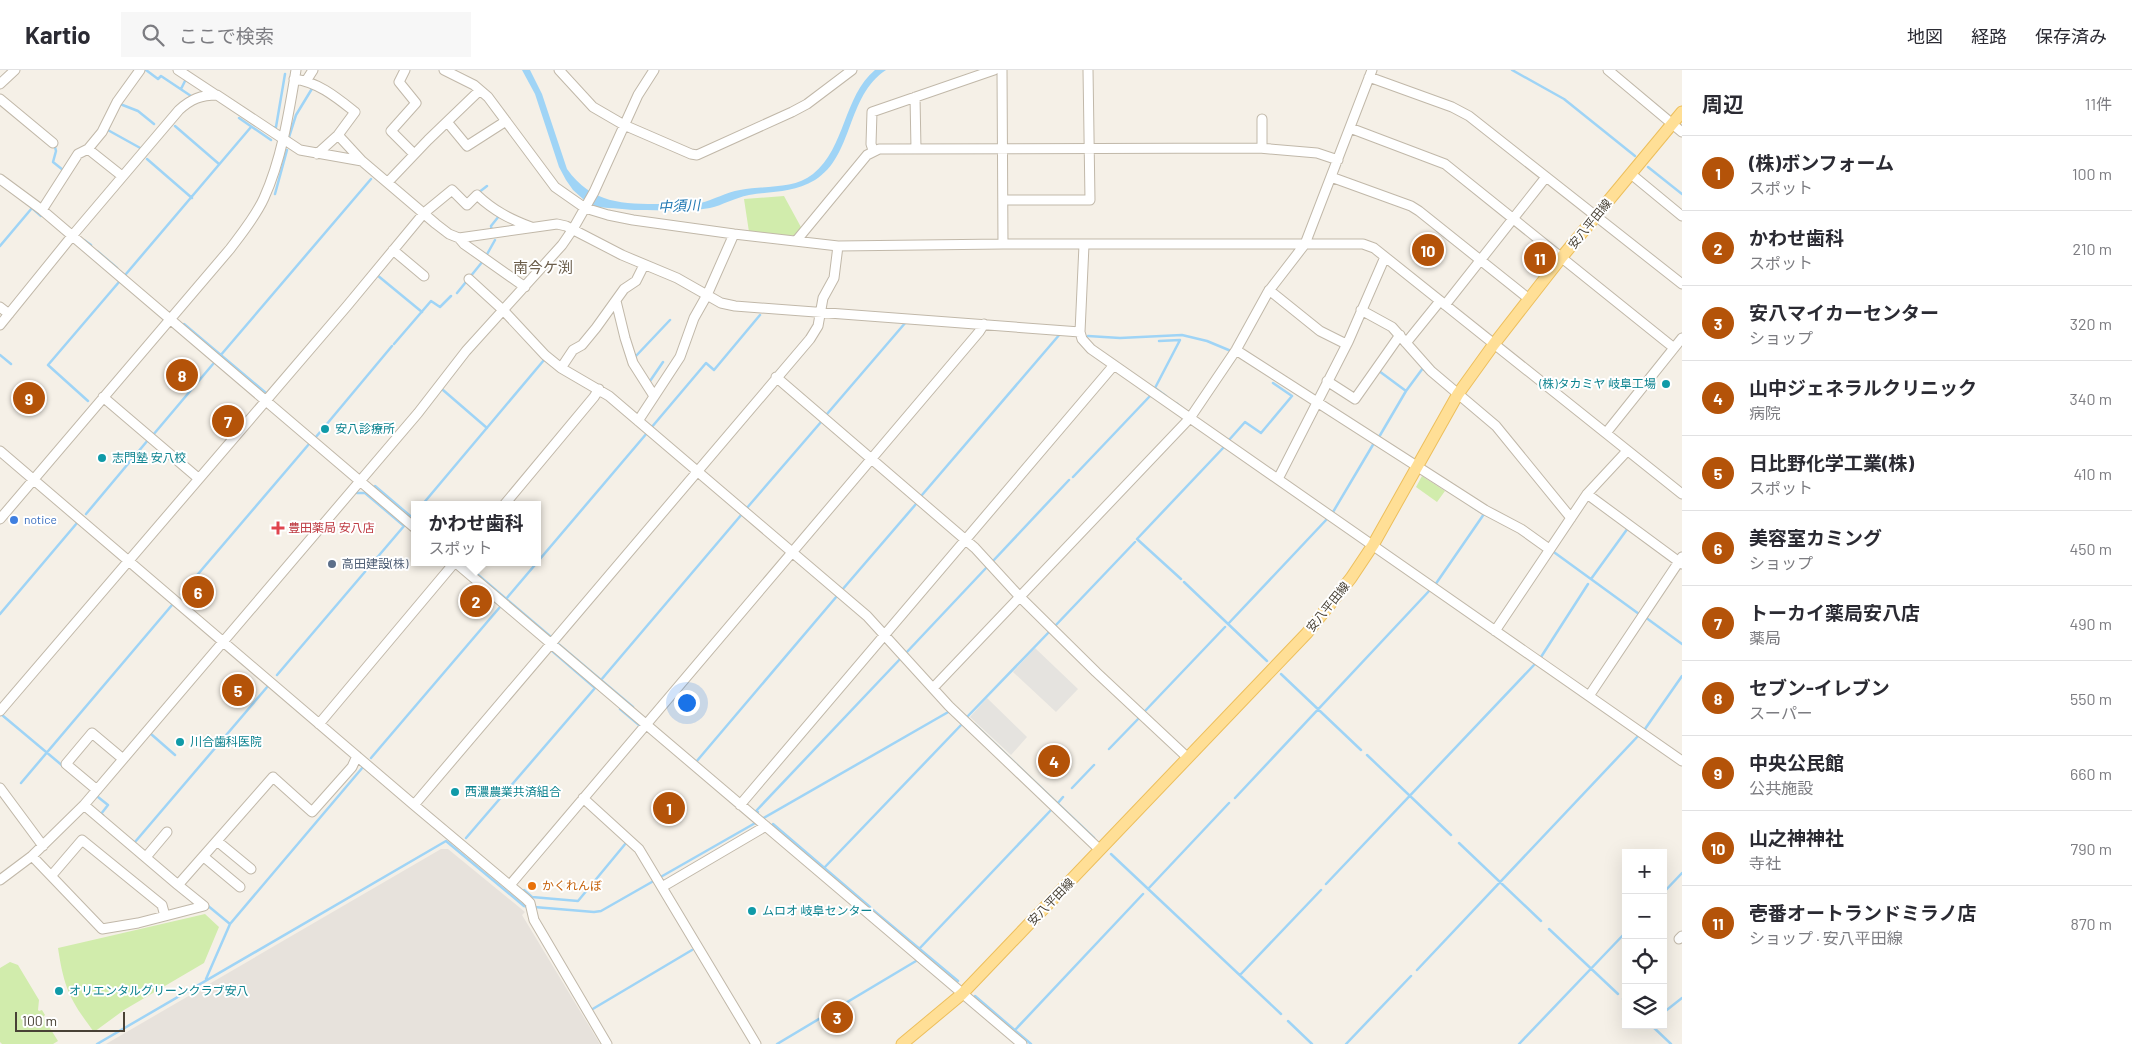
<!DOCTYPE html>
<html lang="ja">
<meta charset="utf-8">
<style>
:root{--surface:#fff;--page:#f7f7f7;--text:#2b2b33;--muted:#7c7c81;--line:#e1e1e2;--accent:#b45309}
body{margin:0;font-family:Barlow,"Noto Sans JP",sans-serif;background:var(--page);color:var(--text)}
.controls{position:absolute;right:15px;bottom:15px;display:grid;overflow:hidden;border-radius:0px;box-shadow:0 5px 20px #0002}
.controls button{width:45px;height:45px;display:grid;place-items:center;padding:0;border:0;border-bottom:1px solid var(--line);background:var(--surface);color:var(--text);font:25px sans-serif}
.scale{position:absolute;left:15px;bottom:12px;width:110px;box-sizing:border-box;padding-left:5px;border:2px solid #484135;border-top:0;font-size:14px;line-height:18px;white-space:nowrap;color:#484135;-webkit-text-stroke:4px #fff;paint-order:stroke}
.you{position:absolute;left:686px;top:632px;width:18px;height:18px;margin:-12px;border:4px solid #fff;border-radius:50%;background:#1a73e8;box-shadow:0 0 0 8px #1a73e833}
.badge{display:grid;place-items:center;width:32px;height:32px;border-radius:50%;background:var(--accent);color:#fff;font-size:16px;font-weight:700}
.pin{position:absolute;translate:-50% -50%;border:2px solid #fff;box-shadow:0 1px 5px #0006}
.popup{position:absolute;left:411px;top:431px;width:130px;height:65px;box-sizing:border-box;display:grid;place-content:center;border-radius:0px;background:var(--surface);filter:drop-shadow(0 1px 4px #0005);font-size:16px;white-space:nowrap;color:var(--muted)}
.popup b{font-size:19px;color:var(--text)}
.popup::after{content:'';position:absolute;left:50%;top:100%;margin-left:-10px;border:10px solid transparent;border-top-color:var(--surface)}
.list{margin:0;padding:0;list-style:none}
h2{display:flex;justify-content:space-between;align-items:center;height:65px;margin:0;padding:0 20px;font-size:21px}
h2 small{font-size:16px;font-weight:400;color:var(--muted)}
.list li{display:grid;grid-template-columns:32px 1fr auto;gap:15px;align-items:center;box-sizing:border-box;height:75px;padding:0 20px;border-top:1px solid var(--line)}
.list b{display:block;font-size:19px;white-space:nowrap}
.list p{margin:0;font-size:16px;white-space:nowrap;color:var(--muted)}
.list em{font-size:16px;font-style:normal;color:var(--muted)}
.icon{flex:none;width:28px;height:28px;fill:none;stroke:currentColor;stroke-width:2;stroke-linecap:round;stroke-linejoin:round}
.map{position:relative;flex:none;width:1682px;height:974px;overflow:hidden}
header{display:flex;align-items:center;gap:30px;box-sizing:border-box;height:70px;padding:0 25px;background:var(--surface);border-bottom:1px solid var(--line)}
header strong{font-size:24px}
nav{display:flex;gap:28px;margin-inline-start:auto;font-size:18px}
.search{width:350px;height:45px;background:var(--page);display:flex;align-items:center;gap:12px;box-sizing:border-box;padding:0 18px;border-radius:0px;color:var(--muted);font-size:19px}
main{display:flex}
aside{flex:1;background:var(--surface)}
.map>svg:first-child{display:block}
.industrial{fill:#e7e2dc}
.green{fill:#d1ecac}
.parking{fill:#e5e3df}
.water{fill:#9fd4f6}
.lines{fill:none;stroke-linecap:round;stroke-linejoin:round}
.stream{stroke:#9fd4f6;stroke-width:2.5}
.minor-casing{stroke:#c1b8a9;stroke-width:11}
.major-casing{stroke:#edbf5c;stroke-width:13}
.minor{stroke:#fff;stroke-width:9}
.major{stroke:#ffdf96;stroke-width:11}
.culture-dot{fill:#0f9aa8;stroke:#fff;stroke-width:2}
.shop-dot{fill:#3f7fe0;stroke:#fff;stroke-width:2}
.health-dot{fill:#e0444e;stroke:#fff;stroke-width:2}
.service-dot{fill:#5c6f8a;stroke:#fff;stroke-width:2}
.food-dot{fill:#e8710a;stroke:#fff;stroke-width:2}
.labels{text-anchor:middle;stroke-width:4;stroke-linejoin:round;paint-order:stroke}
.street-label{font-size:12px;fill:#484135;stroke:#fff}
.culture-label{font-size:12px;fill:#0d838f;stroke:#fff;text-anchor:start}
.shop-label{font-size:12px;fill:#366cbe;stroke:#fff;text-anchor:start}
.health-label{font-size:12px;fill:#be3a42;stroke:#fff;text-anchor:start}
.service-label{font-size:12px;fill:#4e5e75;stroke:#fff;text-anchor:start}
.food-label{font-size:12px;fill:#c56008;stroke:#fff;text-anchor:start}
.water-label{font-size:14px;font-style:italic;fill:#247ab4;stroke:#fff}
.quarter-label{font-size:15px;fill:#6c5e4b;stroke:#fff}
</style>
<header>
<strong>Kartio</strong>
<div class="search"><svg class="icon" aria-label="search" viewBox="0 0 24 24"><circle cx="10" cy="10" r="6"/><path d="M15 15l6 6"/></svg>ここで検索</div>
<nav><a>地図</a><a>経路</a><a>保存済み</a></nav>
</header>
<main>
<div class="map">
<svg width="1682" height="974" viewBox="0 0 1682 974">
<rect width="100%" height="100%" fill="#f5f0e7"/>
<path class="industrial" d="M441 779H448L525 842 522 845 600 974H106Z"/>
<path class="green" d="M784 126 802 159 796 166 749 162 744 129Z
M1422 406 1445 421 1437 432 1416 417Z
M205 844 219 857 204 893 124 940 94 962C70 930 64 918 58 878Z
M10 892 18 895 39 930 38 940 39 941 42 940 45 945 43 947 58 971 53 974H2L0 972V898Z"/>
<path class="parking" d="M1035 578 1078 619 1056 642 1013 602Z
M987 628 1027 667 1011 685 970 647Z"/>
<path class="water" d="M522 0H530L542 24 567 99C592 134 623 134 662 134 674 133 688 135 700 133 714 130 726 122 740 120 764 115 793 120 813 104 846 77 843 27 875 0H886C846 26 854 86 815 110 793 123 774 121 749 125 734 128 723 135 710 138 687 142 661 140 638 140 628 140 598 136 593 138L573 120 566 110 559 97 535 24Z"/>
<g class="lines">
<path class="stream" d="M146 0 158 9 161 6 191 26
M1512 0 1564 29 1635 86
M181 19 186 9
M120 34 138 41 154 54
M239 48 271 70
M175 56 219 94
M272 58 276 57 285 4
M106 59 142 79
M289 67 296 45 313 17
M55 77 56 81 53 92 63 100
M147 89 192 128
M1648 97 1682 124
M478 123 487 116
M275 124 287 80
M492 161 491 156 499 146
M84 170 91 175
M0 176 32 138 41 146
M97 181 117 198
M486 186 495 170
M126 204 251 57
M377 205 422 242
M457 223 483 191
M184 254 266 323
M1088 266 1120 268 1182 265 1207 271 1231 281
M1159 271 1180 270 1155 318 1166 326
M394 274 431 231 440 237 451 226
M0 285 11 294
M220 286 371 109
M635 287 670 250
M1379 301 1406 321
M648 314 663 292
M443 320 487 358
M88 331 48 295 119 212
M1176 333 1181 337
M827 344 906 252
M326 355 392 276
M651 358 706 293 714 300 760 245
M153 365 213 294
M1379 367 1406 321 1423 298 1425 300
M315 368 321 361
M1229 370 1245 352 1261 363 1292 326 1273 313
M1073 407 1150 326
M375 416 415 450
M922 425 1060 264
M422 435 544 290
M746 439 821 352
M1333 442 1374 373 1377 375
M86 444 148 370
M1137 469 1224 377
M1137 469 1181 509
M1551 480 1639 544
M993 491 1069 410
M463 492 551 567
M1591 509 1628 458
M1184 512 1267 591
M1435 515 1484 444 1471 436
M842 520 916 434
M181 524 309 374
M506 529 647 363
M0 544 77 453
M1645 547 1682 574
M1228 554 1327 449
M1055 556 1135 472
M556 572 633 637
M905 584 987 497
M1541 587 1588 514
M1281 604 1361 680
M277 605 404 456 365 423H357
M601 610 742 444
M620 639 639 655
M1145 641 1225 557
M2 645 64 697
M967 647 1049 562
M974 654 1094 768
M1645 659 1682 606
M151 664 175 685
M1109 679 1140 647
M1367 685 1451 765
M371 688 500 537
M696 692 837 526
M21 713 172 535
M1072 718 1094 695
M98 727 108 735 101 744 103 745
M1235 728 1430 520
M1058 733 1063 727
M758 742 756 741 901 588
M762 749 950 641
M773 754 870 837
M466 768 595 618 551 580
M135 772 268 616
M1459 773 1541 851
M1111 784 1281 944
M824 798 963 653
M1326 814 1534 595
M1148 819 1229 733
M524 820 532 827 578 831 626 773
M1663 823 1682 803
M207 835 230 854
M534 837 594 842 601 841 757 752
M873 840 958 911
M1549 859 1618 924
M919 879 1052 739
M1417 900 1639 665
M1240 905 1321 820
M206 909 230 854 363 697
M975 926 1031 974
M1623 929 1626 931
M591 940 692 880
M1663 943 1682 928
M1288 951 1312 974
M1651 955 1671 974
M1015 960 1143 824
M97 974 446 771 524 836 529 837
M777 974 916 891
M1346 974 1411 906
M1519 974 1626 862"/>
<g class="minor-casing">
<path id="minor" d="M178 0 216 25
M405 0 399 12 416 33 391 61 414 84
M444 0 474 15 488 27 555 117 585 138 608 145 633 150 734 164 838 176 1003 174H1363L1374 178 1682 424
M559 0 593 37 624 55 691 84 697 85 792 42 807 34 852 0
M1002 0 1003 174
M1608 0 1682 62
M1369 7 1452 37 1469 46 1682 214
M294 9C318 12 336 27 355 42L338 65 317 84
M306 11 313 0
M0 14 15 0
M915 27 916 79
M0 29 53 73
M1262 49V78
M448 53 467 76 506 51
M1350 58 1445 94 1674 278
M338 65 362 91
M88 79 122 106
M873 80 871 74 872 42 994 0
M1631 104 1682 146
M1331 107 1411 136 1419 141 1529 229
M0 109 42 140 415 458
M388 112 428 70 480 20
M1003 130H1090L1088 0
M42 140 78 84 88 79 102 62 117 32 140 0
M459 168 464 174 525 217
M796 171 867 85 879 79 1259 78 1317 83 1338 90
M1084 175 1080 262 1082 269 1091 279 1682 691
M393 180 424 206
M469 209 504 241 545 285 561 298 609 326 867 546 949 636 1100 780
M1269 220 1320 261 1346 274
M616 231 625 268 633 293 654 326
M1445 235 1546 107
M0 237 9 244
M1361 240 1392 257 1431 301 1496 356 1571 448
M0 255 72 166 179 40C191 29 201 25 217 25L300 80 362 91 436 154 449 164 459 168 557 154 566 156 622 185 677 208 721 233 735 236 1080 262
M1406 273 1440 231
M1236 280 1485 440 1521 459 1549 479
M561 298 573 280 582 275 596 258 624 219 636 211 644 195
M776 307 975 478 1020 527 1096 602 1188 688
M1327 311 1355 329 1400 265
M103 327 198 408
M638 351 680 287 694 248 707 225 734 164
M1606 363 1682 268
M0 381 414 735 526 829 530 833 534 850 607 974
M1278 409 1348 272 1385 187
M1587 424 1682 494
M504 435 594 327 599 319
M0 449 230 179C242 163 256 146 264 128 282 88 289 42 296 0
M455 492 1022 974
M1495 561 1587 424 1627 381
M933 618 1190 348 1236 280 1268 222 1305 174 1372 0
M1589 626 1682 487
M0 641 347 236 424 143 452 120 467 135 477 125C494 141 510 149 531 157
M319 654 455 492
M0 718 43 776
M97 720 66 694 92 663 123 689
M583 728 639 779 756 974
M84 735 178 815
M414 735 810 269 818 256 823 228 834 208 838 176
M740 735 1114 295
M217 771 251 799
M32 786 102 859 138 853 204 836 178 815 273 707 312 742 352 697 357 686
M146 787 167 762
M204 787 240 817
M52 805 82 770 162 835 165 846
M0 810 32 786 84 735 418 343 466 281 562 175 573 159 594 122 638 25 654 0
M510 815 979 262 984 254
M662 817 766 756
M1679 869 1682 866"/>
</g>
<g class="major-casing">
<path id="major" d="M902 974 962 924 1307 563 1351 508 1373 475 1458 324 1494 274 1561 188 1682 42"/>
</g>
<use href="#minor" class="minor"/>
<use href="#major" class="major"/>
</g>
<g class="culture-dot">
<circle cx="1666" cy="314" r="5"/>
<circle cx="325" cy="359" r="5"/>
<circle cx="102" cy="388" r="5"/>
<circle cx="180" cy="672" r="5"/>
<circle cx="455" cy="722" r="5"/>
<circle cx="752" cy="841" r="5"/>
<circle cx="59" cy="921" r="5"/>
</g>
<circle class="shop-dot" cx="14" cy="450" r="5"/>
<path class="health-dot" d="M275.5 450.5h5v5h5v5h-5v5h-5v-5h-5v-5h5z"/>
<circle class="service-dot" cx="332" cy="494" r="5"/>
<circle class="food-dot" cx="532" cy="816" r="5"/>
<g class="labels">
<g class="street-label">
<text transform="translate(1590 154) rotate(-51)" y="4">安八平田線</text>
<text transform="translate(1328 537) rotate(-51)" y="4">安八平田線</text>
<text transform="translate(1051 832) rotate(-46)" y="4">安八平田線</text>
</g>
<g class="culture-label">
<text x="1656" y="318" text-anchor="end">(株)タカミヤ 岐阜工場</text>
<text x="335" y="363">安八診療所</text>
<text x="112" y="392">志門塾 安八校</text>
<text x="190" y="676">川合歯科医院</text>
<text x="465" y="726">西濃農業共済組合</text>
<text x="762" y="845">ムロオ 岐阜センター</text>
<text x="69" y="925">オリエンタルグリーンクラブ安八</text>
</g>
<g class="shop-label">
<text x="24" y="454">notice</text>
</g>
<g class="health-label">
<text x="288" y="462">豊田薬局 安八店</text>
</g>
<g class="service-label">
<text x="342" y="498">高田建設(株)</text>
</g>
<g class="food-label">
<text x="542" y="820">かくれんぼ</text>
</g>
<g class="water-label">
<text transform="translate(679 136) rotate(-3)" y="5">中須川</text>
</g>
<g class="quarter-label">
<text x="543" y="203">南今ケ渕</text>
</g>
</g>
</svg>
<div class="controls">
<button>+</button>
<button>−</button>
<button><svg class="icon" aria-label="locate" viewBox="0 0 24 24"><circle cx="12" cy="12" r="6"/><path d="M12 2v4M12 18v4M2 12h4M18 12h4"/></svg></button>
<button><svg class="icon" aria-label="layers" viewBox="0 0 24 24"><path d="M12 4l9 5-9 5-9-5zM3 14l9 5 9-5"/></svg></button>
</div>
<div class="scale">100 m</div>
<div class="you"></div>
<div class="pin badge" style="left:669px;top:738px">1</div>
<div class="pin badge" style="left:476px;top:531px">2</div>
<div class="popup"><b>かわせ歯科</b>スポット</div>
<div class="pin badge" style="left:837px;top:947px">3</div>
<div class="pin badge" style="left:1054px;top:691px">4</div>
<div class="pin badge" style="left:238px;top:620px">5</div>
<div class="pin badge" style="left:198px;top:522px">6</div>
<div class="pin badge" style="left:228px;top:351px">7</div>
<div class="pin badge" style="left:182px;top:305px">8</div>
<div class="pin badge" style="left:29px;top:328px">9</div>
<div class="pin badge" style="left:1428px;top:180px">10</div>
<div class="pin badge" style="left:1540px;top:188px">11</div>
</div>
<aside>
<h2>周辺<small>11件</small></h2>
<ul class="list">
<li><span class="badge">1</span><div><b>(株)ボンフォーム</b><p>スポット</p></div><em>100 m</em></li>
<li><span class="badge">2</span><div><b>かわせ歯科</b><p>スポット</p></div><em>210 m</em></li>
<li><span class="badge">3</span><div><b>安八マイカーセンター</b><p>ショップ</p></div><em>320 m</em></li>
<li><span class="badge">4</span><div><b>山中ジェネラルクリニック</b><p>病院</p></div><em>340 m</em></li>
<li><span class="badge">5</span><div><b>日比野化学工業(株)</b><p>スポット</p></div><em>410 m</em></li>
<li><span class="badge">6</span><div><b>美容室カミング</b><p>ショップ</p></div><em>450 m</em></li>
<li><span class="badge">7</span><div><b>トーカイ薬局安八店</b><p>薬局</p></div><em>490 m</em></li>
<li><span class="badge">8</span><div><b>セブン-イレブン</b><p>スーパー</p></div><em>550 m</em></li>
<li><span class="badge">9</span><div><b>中央公民館</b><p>公共施設</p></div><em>660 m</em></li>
<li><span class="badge">10</span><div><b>山之神神社</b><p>寺社</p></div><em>790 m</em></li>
<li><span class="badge">11</span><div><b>壱番オートランドミラノ店</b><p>ショップ · 安八平田線</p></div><em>870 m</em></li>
</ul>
</aside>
</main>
